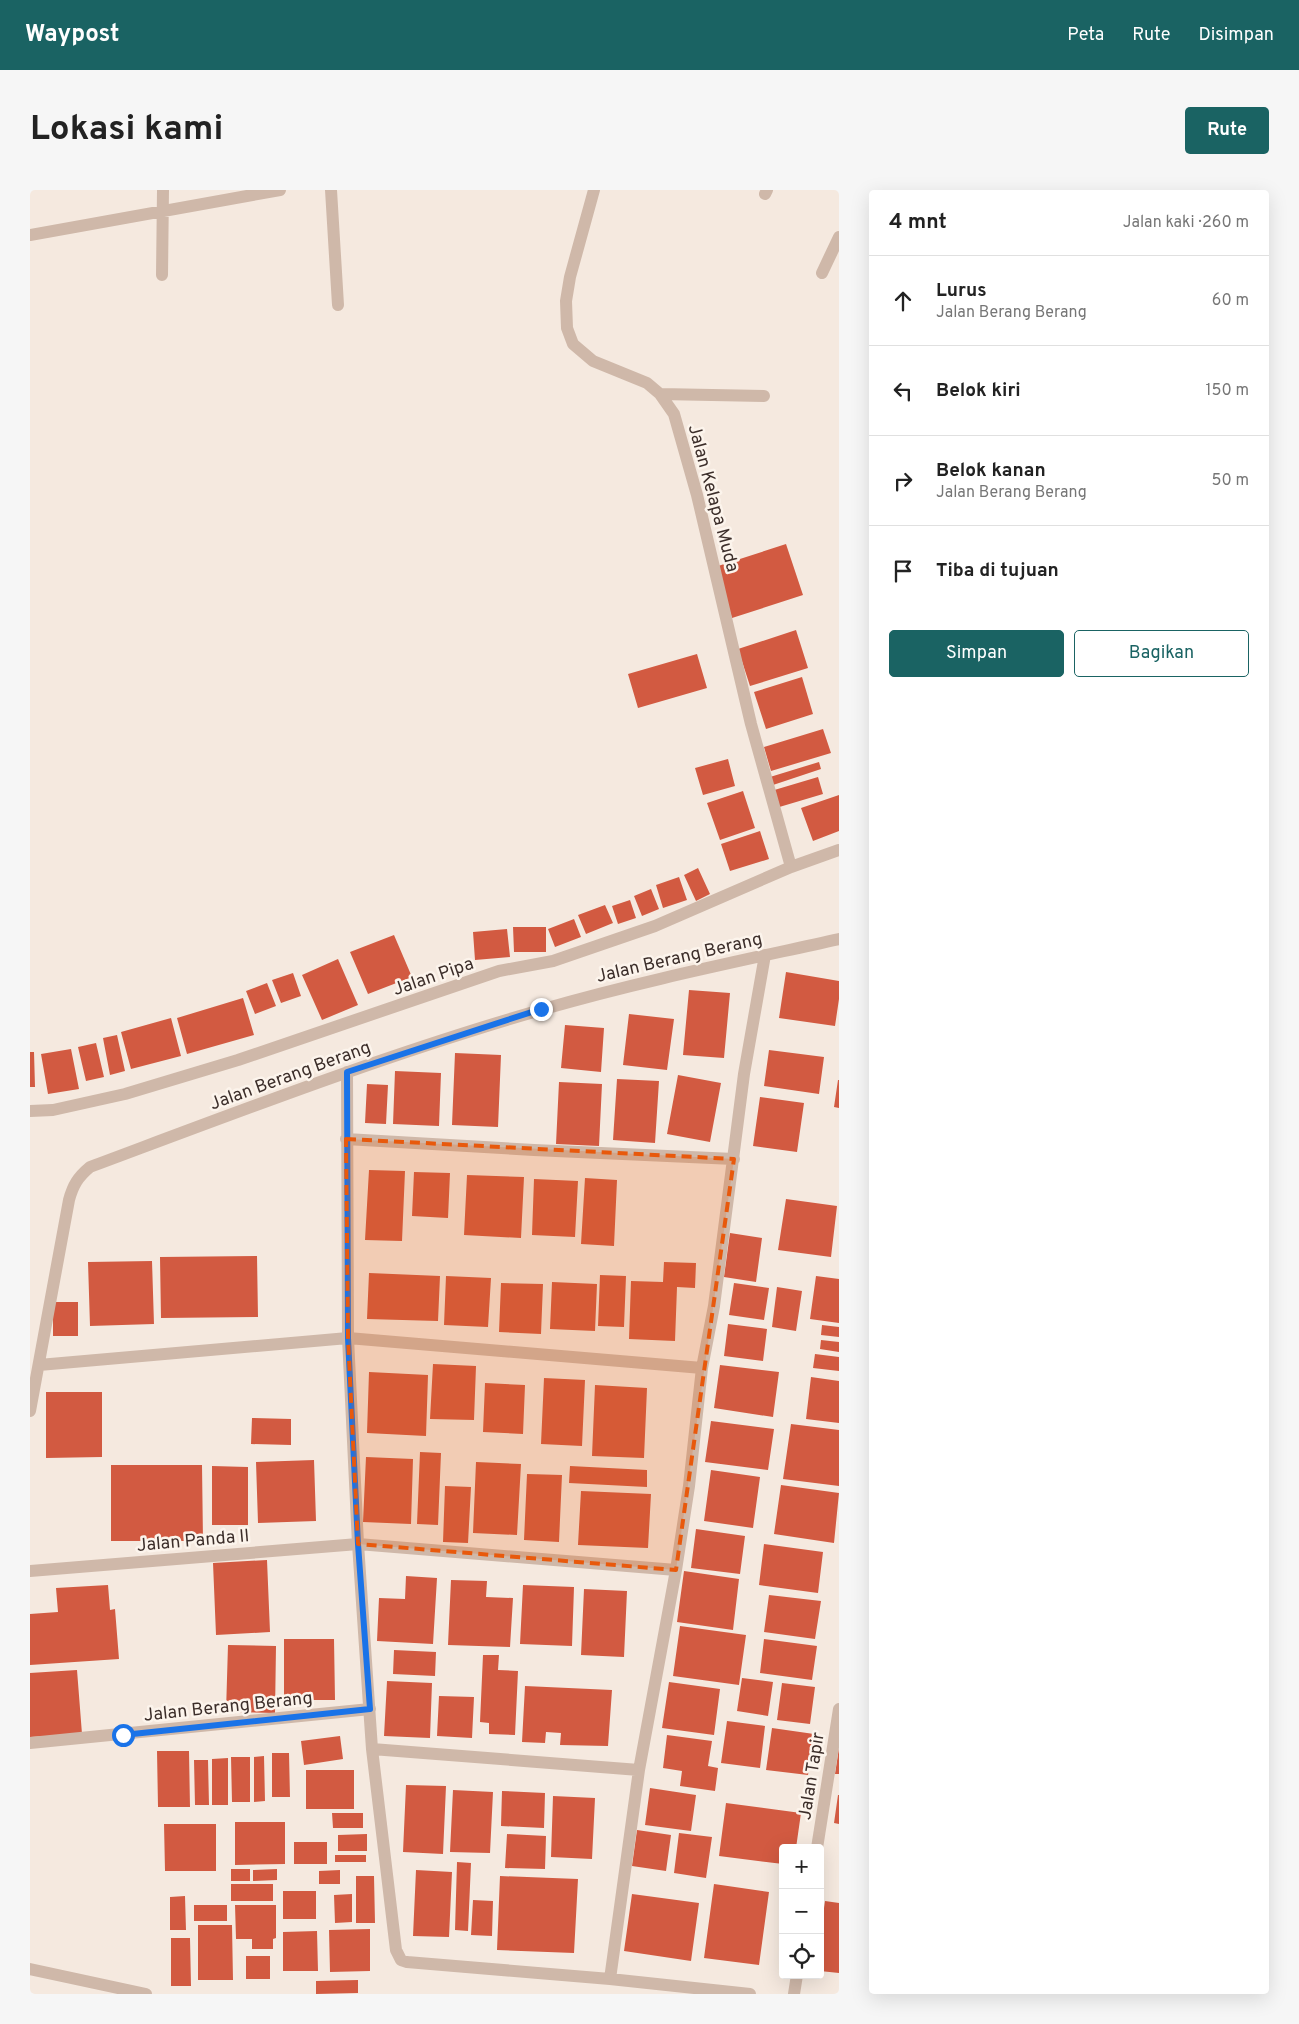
<!DOCTYPE html>
<html lang="id">
<meta charset="utf-8">
<style>
:root{--surface:#fff;--page:#f6f6f6;--text:#222;--muted:#767676;--line:#e0e0e0;--accent:#1a6363}
body{margin:0;font-family:Overpass,sans-serif;background:var(--page);color:var(--text)}
.controls{position:absolute;right:15px;bottom:15px;display:grid;overflow:hidden;border-radius:5px;box-shadow:0 5px 20px #0002}
.controls button{width:45px;height:45px;display:grid;place-items:center;padding:0;border:0;border-bottom:1px solid var(--line);background:var(--surface);color:var(--text);font:25px sans-serif}
.stop{position:absolute;width:15px;height:15px;margin:-11px;border:4px solid #1a73e8;border-radius:50%;background:#fff}
.stop.end{background:#1a73e8;border-color:#fff;box-shadow:0 1px 5px #0008}
.list{margin:0;padding:0;list-style:none}
h2{display:flex;justify-content:space-between;align-items:center;height:65px;margin:0;padding:0 20px;font-size:21px}
h2 small{font-size:16px;font-weight:400;color:var(--muted)}
.list li{display:grid;grid-template-columns:32px 1fr auto;gap:15px;align-items:center;box-sizing:border-box;height:90px;padding:0 20px;border-top:1px solid var(--line)}
.list b{display:block;font-size:19px;white-space:nowrap}
.list p{margin:0;font-size:16px;white-space:nowrap;color:var(--muted)}
.list em{font-size:16px;font-style:normal;color:var(--muted)}
.actions{display:flex;gap:10px;padding:15px 20px}
.actions a{flex:1;padding:11px 0;border:1px solid var(--accent);border-radius:5px;text-align:center;font-size:18px;color:var(--accent)}
.actions .main{background:var(--accent);color:#fff}
.icon{flex:none;width:28px;height:28px;fill:none;stroke:currentColor;stroke-width:2;stroke-linecap:round;stroke-linejoin:round}
.map{position:relative;flex:none;width:809px;height:1804px;overflow:hidden;border-radius:5px}
header{display:flex;align-items:center;gap:30px;box-sizing:border-box;height:70px;padding:0 25px;background:var(--accent);color:#fff}
header strong{font-size:24px}
nav{display:flex;gap:28px;margin-inline-start:auto;font-size:18px}
.intro{display:flex;align-items:center;justify-content:space-between;box-sizing:border-box;height:120px;padding:0 30px}
h1{margin:0;font-size:35px}
.button{padding:12px 22px;border-radius:5px;background:var(--accent);color:#fff;font-size:18px;font-weight:700}
main{display:flex;gap:30px;padding:0 30px}
aside{flex:1;background:var(--surface);border-radius:5px;box-shadow:0 5px 20px #0002}
.map>svg:first-child{display:block}
.building{fill:#d25a41}
.lines{fill:none;stroke-linecap:round;stroke-linejoin:round}
.minor{stroke:#cfb8a9;stroke-width:12}
.route{stroke:#1a73e8;stroke-width:6}
.marked{fill:#e8590c;fill-opacity:0.2;stroke:#e8590c;stroke-width:4;stroke-dasharray:10 6;stroke-linejoin:round}
.labels{text-anchor:middle;stroke-width:5;stroke-linejoin:round;paint-order:stroke}
.street-label{font-size:18px;fill:#3c2e2a;stroke:#fcf4ec}
</style>
<header>
<strong>Waypost</strong>
<nav><a>Peta</a><a>Rute</a><a>Disimpan</a></nav>
</header>
<div class="intro"><h1>Lokasi kami</h1><a class="button">Rute</a></div>
<main>
<div class="map">
<svg width="809" height="1804" viewBox="0 0 809 1804">
<rect width="100%" height="100%" fill="#f5e9df"/>
<path class="building" d="M756 354 773 405 702 428 685 377Z
M766 440 778 478 720 496 708 459Z
M667 464 677 498 608 518 598 484Z
M772 487 783 524 736 539 724 502Z
M793 539 801 563 741 581 734 557Z
M698 569 705 596 673 605 665 578Z
M789 572 791 579 743 595 740 587Z
M788 587 793 604 746 618 741 601Z
M713 601 725 638 690 650 677 613Z
M809 605V641L783 651 771 618Z
M730 641 739 669 700 681 691 654Z
M668 678 680 704 666 711 654 685Z
M649 687 657 710 633 718 626 695Z
M621 699 629 719 612 726 604 706Z
M600 710 606 728 588 734 582 716Z
M575 715 583 733 556 744 548 725Z
M544 729 551 747 525 757 518 739Z
M483 737H516V762H484Z
M477 739 480 767 445 770 443 742Z
M364 745 382 787 338 804 320 762Z
M308 769 328 815 292 830 272 785Z
M756 782 809 791V809L805 836 749 828Z
M263 783 271 806 251 813 242 790Z
M237 793 246 816 225 824 216 801Z
M659 800 700 803 694 868 653 865Z
M213 808 224 845 157 864 147 828Z
M599 824 644 829 637 880 593 875Z
M141 828 151 866 101 879 91 842Z
M535 835 574 838 571 882 531 878Z
M87 845 95 881 80 885 73 848Z
M66 853 74 887 56 891 48 857Z
M41 859 49 899 18 904 11 864Z
M739 860 794 867 789 904 734 896Z
M0 862H4L5 897H0Z
M425 863 471 865 468 937 422 935Z
M365 881 411 883 409 936 363 934Z
M648 885 691 893 680 952 637 944Z
M587 889 629 891 625 953 583 950Z
M808 890H809V918L804 917Z
M529 892 572 894 569 956 526 954Z
M337 894 358 895 356 934 335 933Z
M730 907 774 913 767 962 723 956Z
M339 980 375 981 372 1051 335 1050Z
M384 982 420 983 418 1028 382 1026Z
M437 985 494 987 491 1048 434 1045Z
M555 988 587 990 584 1056 551 1054Z
M504 989 548 991 545 1047 502 1045Z
M756 1009 807 1016 801 1067 748 1060Z
M700 1043 732 1048 726 1092 694 1087Z
M227 1066 228 1127 131 1128 130 1067Z
M122 1071 124 1134 60 1136 58 1072Z
M634 1072 666 1073 665 1098 647 1097 645 1151 599 1149 601 1091 633 1092Z
M339 1083 410 1086 408 1131 337 1129Z
M570 1085 596 1086 594 1137 568 1136Z
M416 1086 461 1088 458 1137 414 1135Z
M786 1086 809 1089V1133L780 1129Z
M522 1092 567 1094 565 1141 520 1139Z
M471 1093 513 1094 511 1144 469 1142Z
M704 1093 739 1098 734 1130 699 1125Z
M747 1097 772 1101 766 1141 742 1137Z
M23 1112H48V1146H23Z
M698 1134 737 1139 733 1171 694 1166Z
M792 1135 809 1137V1147L791 1145Z
M791 1150 809 1152V1162L790 1159Z
M785 1164 809 1167V1181L783 1178Z
M403 1174 446 1176 444 1230 400 1229Z
M690 1175 749 1182 743 1227 684 1218Z
M339 1182 398 1185 396 1246 337 1243Z
M781 1187 809 1191V1233L776 1229Z
M514 1188 555 1190 552 1256 511 1254Z
M455 1193 495 1195 493 1244 453 1242Z
M565 1195 617 1198 614 1268 562 1266Z
M16 1202H72V1267L16 1268Z
M222 1228 261 1229V1255L221 1254Z
M681 1231 744 1239 738 1280 675 1272Z
M761 1234 809 1240V1296L753 1289Z
M390 1262 411 1263 408 1335 387 1334Z
M336 1267 383 1269 381 1334 333 1332Z
M284 1270 286 1331 228 1333 226 1272Z
M446 1272 491 1274 487 1345 443 1343Z
M81 1275H172L173 1351H81Z
M182 1276 218 1277V1335H182Z
M540 1276 617 1280V1297L539 1293Z
M681 1280 730 1287 723 1338 674 1331Z
M497 1284 532 1285 529 1352 494 1350Z
M751 1295 809 1303 804 1353 744 1344Z
M415 1296 441 1297 438 1353 413 1352Z
M551 1301 621 1304 618 1358 548 1355Z
M666 1339 715 1346 710 1384 661 1378Z
M734 1354 793 1362 788 1403 729 1395Z
M237 1370 240 1442 186 1445 183 1373Z
M654 1381 709 1389 703 1440 647 1432Z
M376 1386 407 1388 403 1454 347 1451 349 1408 375 1409Z
M421 1390 457 1391 456 1407 483 1408 480 1457 418 1455Z
M78 1395 80 1420 85 1419 89 1469 0 1475V1424L28 1422 26 1398Z
M493 1395 544 1397 542 1456 490 1454Z
M554 1399 597 1401 594 1467 551 1465Z
M739 1405 791 1411 785 1449 734 1442Z
M650 1436 716 1445 709 1495 643 1486Z
M254 1449H304L305 1510H254Z
M734 1449 787 1456 782 1490 730 1483Z
M198 1455 246 1456 245 1523 196 1522Z
M364 1460 406 1462 405 1486 363 1484Z
M453 1465H469L468 1480 488 1481 485 1545 459 1544V1533L450 1532Z
M47 1480 52 1544 0 1547V1483Z
M712 1488 743 1492 738 1526 707 1521Z
M357 1491 402 1493 400 1548 354 1546Z
M639 1492 690 1499 684 1545 632 1538Z
M752 1493 785 1497 780 1534 747 1530Z
M495 1496 582 1500 578 1556 530 1555 531 1543 516 1542 515 1553 492 1552Z
M409 1506 444 1507 442 1548 407 1546Z
M697 1531 735 1536 730 1578 691 1573Z
M742 1538 784 1544 778 1585 736 1580Z
M637 1545 682 1551 678 1576 688 1578 685 1601 650 1596 652 1581 633 1578Z
M310 1546 313 1569 274 1575 271 1551Z
M809 1558V1584H805Z
M127 1561H159L160 1617H128Z
M242 1563H259L260 1607H242Z
M234 1566 235 1611 224 1612V1567Z
M201 1567H220V1612H202Z
M198 1568V1615H182V1569Z
M164 1570H178L179 1615H165Z
M276 1580H324V1619H276Z
M376 1595 416 1596 413 1664 373 1662Z
M620 1598 666 1605 661 1641 615 1635Z
M423 1600 463 1602 460 1663 420 1662Z
M472 1601 515 1603 514 1638 471 1636Z
M808 1605H809V1634L804 1633Z
M523 1606 565 1608 562 1669 521 1667Z
M696 1613 771 1623 766 1658H753V1674L689 1666Z
M302 1623H333V1638H303Z
M205 1632H255V1674L205 1675Z
M134 1634H186V1681H135Z
M607 1640 641 1645 636 1681 602 1676Z
M649 1643 682 1647 676 1688 644 1683Z
M337 1644V1661H308V1645Z
M477 1644 516 1646 515 1679 475 1678Z
M264 1652H297V1674H264Z
M305 1665H336V1672H305Z
M427 1672 441 1673 438 1741 425 1740Z
M201 1679H220V1691H201Z
M247 1679V1690L223 1691V1680Z
M310 1680V1694H289V1681Z
M386 1680 422 1682 419 1747 383 1746Z
M326 1686H344L345 1733H326Z
M470 1686 548 1689 544 1763 467 1760Z
M201 1694H243V1711H201Z
M684 1694 739 1702 729 1775 674 1768Z
M253 1701H286V1729H253Z
M322 1704V1732L305 1733 304 1705Z
M602 1704 669 1713 661 1771 594 1761Z
M155 1706 156 1740H140V1707Z
M443 1710 463 1711 462 1746 441 1745Z
M795 1711 809 1713V1783L790 1781V1746Z
M164 1715H197V1731H164Z
M205 1715H246V1748L243 1749V1759H222V1749H206Z
M168 1735H202L203 1790H168Z
M340 1739V1781L300 1782 299 1740Z
M287 1741 288 1781H253V1742Z
M141 1748H160L161 1796H141Z
M216 1766H240V1789H216Z
M328 1790V1803L286 1804V1791Z"/>
<g class="lines">
<path class="minor" d="M301 0 308 115
M564 0 540 87 536 111 537 138 543 154 563 171 617 193 630 204 644 224 667 305 721 534 761 677
M735 4 737 0
M0 45 250 0
M792 83 809 47
M132 85 133 0
M630 204 734 206
M317 882 318 1148 328 1354 342 1559 366 1760 371 1770 377 1772 580 1789 720 1804
M0 921 23 920 95 904 208 870 469 781 523 771 625 736 761 677 809 660
M316 949 504 960 704 969
M9 1175 318 1148 672 1178
M0 1221 39 1010C43 995 48 987 60 977 210 921 360 863 514 819 611 791 710 771 809 749
M0 1381 328 1354 646 1380
M0 1553 340 1519
M342 1559 609 1580
M787 1658 809 1519
M0 1779 116 1804
M580 1789 609 1580 646 1380 659 1296 672 1178 684 1116 714 884 735 765
M764 1804 767 1785"/>
</g>
<g class="lines">
<path class="route" d="M93 1545 340 1519 328 1354 318 1148 317 882 511 819"/>
</g>
<path class="marked" d="M316 949 704 969 646 1380 328 1354 318 1148Z"/>
<g class="labels">
<g class="street-label">
<text transform="translate(684 308) rotate(75)" y="6">Jalan Kelapa Muda</text>
<text transform="translate(649 767) rotate(-13)" y="6">Jalan Berang Berang</text>
<text transform="translate(403 786) rotate(-19)" y="6">Jalan Pipa</text>
<text transform="translate(260 885) rotate(-20)" y="6">Jalan Berang Berang</text>
<text transform="translate(163 1350) rotate(-5)" y="6">Jalan Panda II</text>
<text transform="translate(198 1516) rotate(-6)" y="6">Jalan Berang Berang</text>
<text transform="translate(781 1586) rotate(-81)" y="6">Jalan Tapir</text>
</g>
</g>
</svg>
<div class="controls">
<button>+</button>
<button>−</button>
<button><svg class="icon" aria-label="locate" viewBox="0 0 24 24"><circle cx="12" cy="12" r="6"/><path d="M12 2v4M12 18v4M2 12h4M18 12h4"/></svg></button>
</div>
<div class="stop" style="left:93px;top:1545px"></div>
<div class="stop end" style="left:511px;top:819px"></div>
</div>
<aside>
<h2>4 mnt<small>Jalan kaki · 260 m</small></h2>
<ul class="list">
<li><svg class="icon" aria-label="ahead" viewBox="0 0 24 24"><path d="M12 20V5M6 11l6-6 6 6"/></svg><div><b>Lurus</b><p>Jalan Berang Berang</p></div><em>60 m</em></li>
<li><svg class="icon" aria-label="left" viewBox="0 0 24 24"><path d="M17 20v-9H6M10 6l-5 5 5 5"/></svg><div><b>Belok kiri</b></div><em>150 m</em></li>
<li><svg class="icon" aria-label="right" viewBox="0 0 24 24"><path d="M7 20v-9h11M14 6l5 5-5 5"/></svg><div><b>Belok kanan</b><p>Jalan Berang Berang</p></div><em>50 m</em></li>
<li><svg class="icon" aria-label="arrive" viewBox="0 0 24 24"><path d="M6 21V4h12l-3 4 3 4H6"/></svg><div><b>Tiba di tujuan</b></div></li>
</ul>
<div class="actions"><a class="main">Simpan</a><a>Bagikan</a></div>
</aside>
</main>
